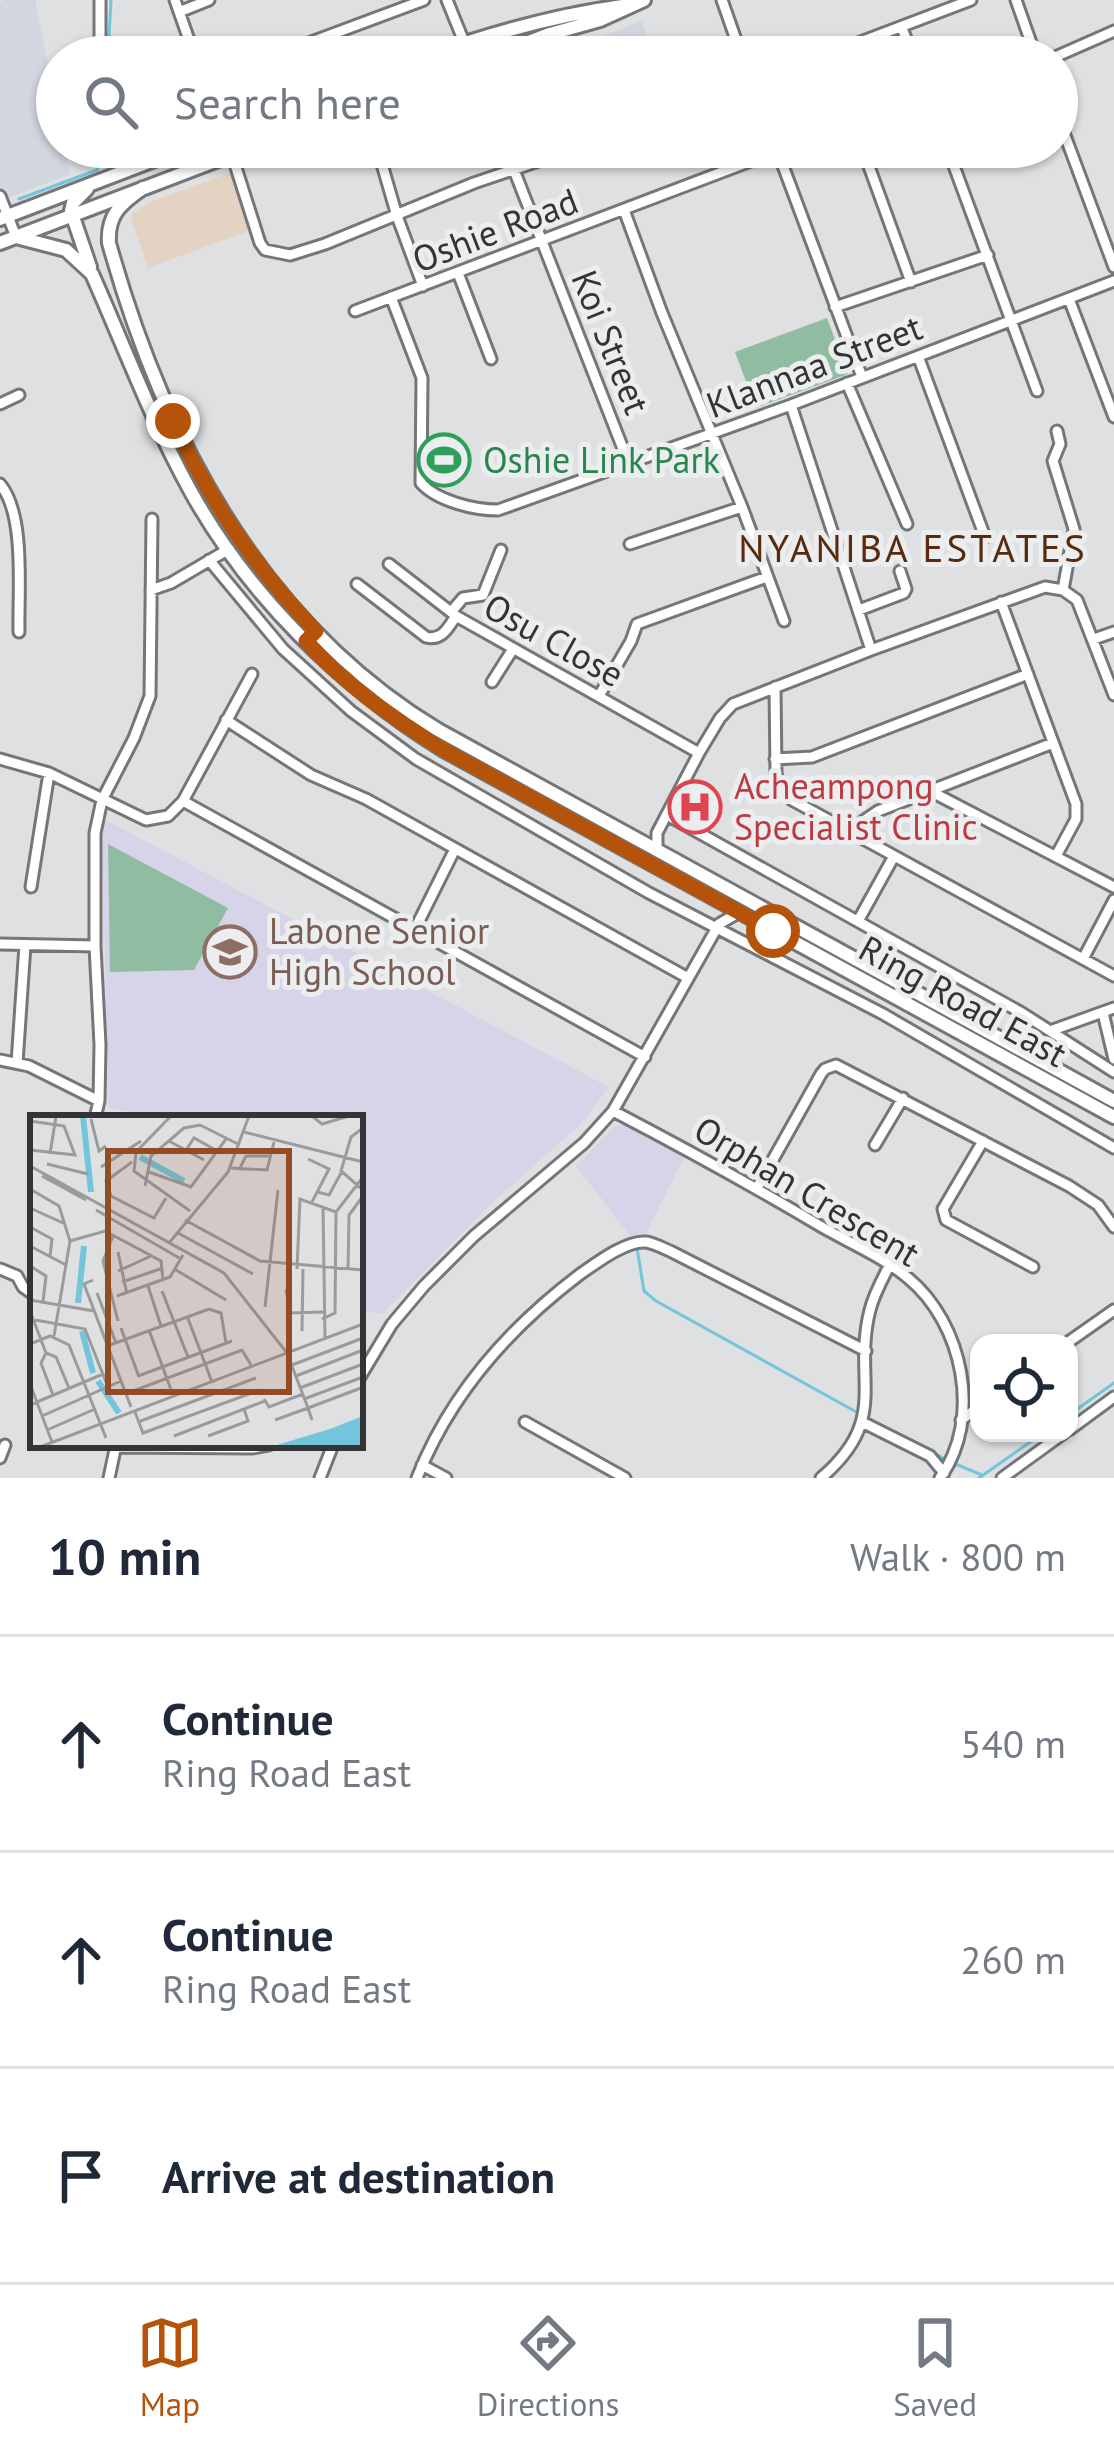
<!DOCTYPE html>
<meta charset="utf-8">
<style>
:root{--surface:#fff;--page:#f6f6f7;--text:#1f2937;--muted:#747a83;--line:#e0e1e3;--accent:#b45309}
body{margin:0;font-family:"PT Sans",sans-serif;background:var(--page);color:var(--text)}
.controls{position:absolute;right:36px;bottom:36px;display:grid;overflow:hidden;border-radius:24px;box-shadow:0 3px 9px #0004}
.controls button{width:108px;height:108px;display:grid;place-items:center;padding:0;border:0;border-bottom:3px solid var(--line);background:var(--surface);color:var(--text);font:60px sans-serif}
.stop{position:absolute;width:36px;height:36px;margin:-27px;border:9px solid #b45309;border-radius:50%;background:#fff}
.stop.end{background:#b45309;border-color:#fff;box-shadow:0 3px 12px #0008}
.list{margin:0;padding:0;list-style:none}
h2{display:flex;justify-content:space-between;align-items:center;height:156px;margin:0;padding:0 48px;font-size:51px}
h2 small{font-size:39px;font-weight:400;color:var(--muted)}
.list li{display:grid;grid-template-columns:78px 1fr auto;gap:36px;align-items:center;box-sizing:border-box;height:216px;padding:0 48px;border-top:3px solid var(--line)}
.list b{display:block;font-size:45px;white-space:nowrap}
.list p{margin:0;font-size:39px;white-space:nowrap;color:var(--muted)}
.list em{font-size:39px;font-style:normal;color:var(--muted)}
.icon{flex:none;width:66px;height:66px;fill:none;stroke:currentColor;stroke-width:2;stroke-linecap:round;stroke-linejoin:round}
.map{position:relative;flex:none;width:1114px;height:1478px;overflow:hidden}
.search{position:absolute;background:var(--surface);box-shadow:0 3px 9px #0004;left:36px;right:36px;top:36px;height:132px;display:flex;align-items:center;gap:30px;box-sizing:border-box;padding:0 42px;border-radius:66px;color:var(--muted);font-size:45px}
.sheet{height:804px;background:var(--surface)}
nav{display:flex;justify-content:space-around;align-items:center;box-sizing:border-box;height:168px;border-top:3px solid var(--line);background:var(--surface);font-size:33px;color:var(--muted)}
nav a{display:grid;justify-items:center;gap:6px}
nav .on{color:var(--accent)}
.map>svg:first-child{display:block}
.commercial{fill:#e4d3c2}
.built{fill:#d1d6df}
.education{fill:#d7d3e8}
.green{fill:#90bca2}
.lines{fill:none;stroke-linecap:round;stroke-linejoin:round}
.stream{stroke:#74c5db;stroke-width:3}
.minor-casing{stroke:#757678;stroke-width:15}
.major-casing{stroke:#757678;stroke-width:18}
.minor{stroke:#fff;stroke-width:9}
.major{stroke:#fff;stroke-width:12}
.route{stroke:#b45309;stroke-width:15}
.labels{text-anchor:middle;stroke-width:10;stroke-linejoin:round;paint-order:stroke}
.street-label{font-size:36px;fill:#333435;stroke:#ecedef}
.leisure-label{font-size:36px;fill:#27864d;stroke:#ecedef;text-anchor:start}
.health-label{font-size:36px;fill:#be3a42;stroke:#ecedef;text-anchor:start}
.education-label{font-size:36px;fill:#785e54;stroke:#ecedef;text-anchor:start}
.neighbourhood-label{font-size:39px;letter-spacing:3px;fill:#592a0d;stroke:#ecedef}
.inset-river{fill:none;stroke:#74c5db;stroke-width:6}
.inset-road{fill:none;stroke:#9a9b9d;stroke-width:3}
.view{fill:#934d25;fill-opacity:0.15;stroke:#934d25;stroke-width:6}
.inset-edge{fill:none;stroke:#333435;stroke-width:6}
</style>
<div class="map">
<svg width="1114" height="1478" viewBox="0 0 1114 1478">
<rect width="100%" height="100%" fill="#dfe0e2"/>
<path class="commercial" d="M230 173 251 230 148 268 131 218 132 213 150 202Z"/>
<path class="built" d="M4 0H35L57 111V147H64L70 174 5 199 0 186V2Z
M642 21 655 57H571L568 49Z"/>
<path class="education" d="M102 818 609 1087 581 1124 494 1201 383 1313 360 1312V1118H130L131 1112 108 1107Z
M625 1125 685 1155 645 1235 632 1238 576 1166 615 1126Z"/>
<path class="green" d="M827 318 848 374 756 408 735 352Z
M108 844 228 908 194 970 110 972Z"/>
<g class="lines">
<path class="stream" d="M108 57 111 0
M19 199 97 170 103 147
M637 1248 644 1291 656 1301 860 1414
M1069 1415 1114 1383
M868 1418 945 1459
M953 1463 982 1475
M979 1478 1043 1433"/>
<g class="minor-casing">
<path id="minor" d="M175 0 195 57
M447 0 464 42
M722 0 742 57
M1016 0 1036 57
M179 12 209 0
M902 28 913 57
M100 57V0
M271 57 424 0
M821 57 971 0
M1055 57 1114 31
M1057 114 1114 267
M377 147 397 216 423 286
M505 147 629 464
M776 147 862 377
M862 147 911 282
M947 147 1037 391
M232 155 260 243 265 250 290 255 325 244 474 183 580 147
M0 196 16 237
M624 210 662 313 742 507 784 621
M458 273 491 359
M391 297 422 378 421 483C437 501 474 510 498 510L791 405 1114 281
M1069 299 1114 417
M835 307 988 255
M355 311 788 147
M918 356 985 537
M847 383 907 524
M0 404 19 395
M791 405 871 650
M1057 431 1060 444 1053 461 1074 529 1063 590
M0 484C26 515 18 592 19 632
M630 544 742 507
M209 560 283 649 351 711 416 759 649 893 883 1014 1114 1148
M389 564 456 616 699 753
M357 584 426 637C442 641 448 628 456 616
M151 590 171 583 229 549
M1001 602 1076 804V819L1056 856
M859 610 904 593 906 589 900 571
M451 612 463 598 483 595 501 550
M1094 639 1114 632
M492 682 513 649
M775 687 776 773 780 788 792 800 1114 976
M599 696 631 641 637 624 767 577
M226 720 311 775 366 799 688 978
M0 759 49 773 146 820 168 816 183 801 645 1057
M775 759 812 757 1028 674
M932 792 1114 887
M183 801 252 674
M667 815 1022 1013 1114 1072
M852 832 862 822 878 811 1053 743
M657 849V833L699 753 720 718 733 704 871 650 1045 587 1063 590 1077 600 1114 695
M31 887 49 773
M858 921 893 858
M416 927 455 849
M0 944 95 946
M1083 959 1114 900
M1103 1013 1114 1059
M1050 1031 1114 1008
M0 1060 29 1066 99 1101
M17 1063 25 945
M613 1111C684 1148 753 1186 822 1227 850 1243 883 1257 908 1278 963 1323 983 1419 940 1478
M95 1118 99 1101 100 1045 95 946V833L102 800 134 738 150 696 152 519
M983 1141 943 1209 946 1220 1033 1267
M875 1145 903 1098
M757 1188 821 1074 825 1069 836 1065 1069 1186 1098 1205 1114 1227
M0 1269 17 1276 23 1287 33 1294
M1067 1343 1114 1310
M360 1377 392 1324 424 1286 474 1236 584 1143 613 1111 719 924 738 913
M961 1420 979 1407
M525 1422 625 1478
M862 1422 930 1456 944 1473
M1069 1430 1114 1397
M116 1447 253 1448 269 1445
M0 1458 5 1445
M422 1465 446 1478
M109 1478 116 1445
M320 1478 333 1445
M417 1478C450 1394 508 1329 579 1275 595 1264 626 1240 646 1242 654 1243 665 1249 672 1252L866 1351
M821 1478C891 1418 852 1381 870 1310 874 1294 882 1280 889 1266
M1002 1478 1064 1433"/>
</g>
<g class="major-casing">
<path id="major" d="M424 57C491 33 559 14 630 5
M488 57 550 34 600 20 644 0
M143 188C121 203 107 215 109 243 163 437 261 623 438 730L1114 1101
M87 189 73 203 71 211 90 267
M0 219 188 147
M16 237 66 250 92 274C124 346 152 421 190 490 249 597 340 685 442 749L1114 1117
M0 243 252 147"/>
</g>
<use href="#minor" class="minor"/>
<use href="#major" class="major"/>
</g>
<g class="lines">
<path class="route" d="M173 421C209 499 256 569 316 631L306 641C345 685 393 718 442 749L773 931"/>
</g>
<defs>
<g id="stadium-ring" transform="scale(2.7)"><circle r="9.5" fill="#ecedef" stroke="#2e9e5b" stroke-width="1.5"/><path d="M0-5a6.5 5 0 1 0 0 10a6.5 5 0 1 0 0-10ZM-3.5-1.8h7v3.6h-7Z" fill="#2e9e5b"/></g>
<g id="hospital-ring" transform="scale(2.7)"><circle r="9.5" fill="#ecedef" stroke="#e0444e" stroke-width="1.5"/><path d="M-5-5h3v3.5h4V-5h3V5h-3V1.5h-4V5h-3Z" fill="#e0444e"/></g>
<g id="school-ring" transform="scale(2.7)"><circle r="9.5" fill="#ecedef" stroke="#8d6e63" stroke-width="1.5"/><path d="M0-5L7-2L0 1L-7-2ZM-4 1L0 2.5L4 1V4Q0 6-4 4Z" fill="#8d6e63"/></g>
</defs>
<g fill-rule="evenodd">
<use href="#stadium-ring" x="444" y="460"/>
<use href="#hospital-ring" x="695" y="807"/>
<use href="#school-ring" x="230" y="952"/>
</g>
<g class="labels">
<g class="street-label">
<text transform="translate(495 230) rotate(-21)" y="13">Oshie Road</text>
<text transform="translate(611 342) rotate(68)" y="13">Koi Street</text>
<text transform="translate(814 366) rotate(-21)" y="13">Klannaa Street</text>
<text transform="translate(554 640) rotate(29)" y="13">Osu Close</text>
<text transform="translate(963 1001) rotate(29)" y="13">Ring Road East</text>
<text transform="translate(807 1191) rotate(31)" y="13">Orphan Crescent</text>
</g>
<g class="leisure-label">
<text x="483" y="473">Oshie Link Park</text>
</g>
<g class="health-label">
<text x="734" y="799">Acheampong<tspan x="734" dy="41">Specialist Clinic</tspan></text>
</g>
<g class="education-label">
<text x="269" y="944">Labone Senior<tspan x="269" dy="41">High School</tspan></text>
</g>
<g class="neighbourhood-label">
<text x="913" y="562">NYANIBA ESTATES</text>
</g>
</g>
<g transform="translate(30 1115)">
<rect width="333" height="333" fill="#dfe0e2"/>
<path d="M333 301V332H240L300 314Z" fill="#74c5db"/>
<path class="inset-river" d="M53 1 61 77M110 42 154 66M48 188 54 131M52 216 63 258M68 266 89 298"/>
<path class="inset-road" d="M141 1 106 37 104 56 160 96M282 1 292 9 319 1M61 4 69 36 76 31M0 6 34 11 45 40 0 35M333 13 321 22 311 56 333 75M214 17 333 47M139 26 174 45M156 35 164 23 191 38M20 39 26 1M278 44 299 54 282 87M102 47 76 66 81 81 124 103 136 83M17 49 58 59M0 51 194 158 257 238M71 52 111 26M201 53 237 55 244 27M209 55 216 41H241M119 57 161 72 196 24M12 61 56 85M115 71 121 41 154 13 170 10 210 30M0 74 29 91 40 126 24 221M287 77 299 80 311 58M293 92 295 222M0 93 33 108M66 95 151 144M155 105 230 146 333 155M333 107V176M0 112 22 124 20 142M148 118 223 159M83 121 73 146 88 206M40 126 75 116 131 146 133 165M139 128 198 57 219 1M0 131 36 150M88 137 97 179M0 151 16 161 13 187M267 154 270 84 306 97M146 155 196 185M318 155 319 100 333 81M88 156 121 141M63 165 54 169 101 292M92 167 133 153M118 171 131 211M256 174 260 198 293 197M132 176 158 242M67 178 86 228M87 181 140 162 153 140M0 185 64 196M235 192 248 75M0 196 16 238M157 201 182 267M0 204 55 214 78 272M292 204 305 198 306 97 333 62M91 213 109 262M119 215 143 280M272 216 273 154M0 229 20 221 39 230 76 323M77 231 179 194 191 198 196 228M16 238 11 248 23 280M16 238 26 242 39 273M262 250 333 223M108 261 202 226M266 261 333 235M0 269 22 327M270 273 333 249M95 279 212 235 221 250M234 284 239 292 273 279M274 284 333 262M0 290 73 259M105 297 113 318 230 275M12 301 91 266M245 305 278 293 257 238M282 305 278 293 331 273M108 307 226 263M17 315 65 294M144 321 235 286M178 321 218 306 214 294M10 332 333 209"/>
<path class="view" d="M78 36H259V277H78Z"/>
<rect width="333" height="333" class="inset-edge"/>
</g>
</svg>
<div class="controls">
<button><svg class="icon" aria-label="locate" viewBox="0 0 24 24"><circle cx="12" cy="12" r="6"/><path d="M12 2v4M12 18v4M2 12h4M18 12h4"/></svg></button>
</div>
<div class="stop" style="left:773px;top:931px"></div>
<div class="stop end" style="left:173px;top:421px"></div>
<div class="search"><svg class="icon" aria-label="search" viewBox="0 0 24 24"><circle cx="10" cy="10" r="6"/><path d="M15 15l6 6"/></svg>Search here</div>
</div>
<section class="sheet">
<h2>10 min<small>Walk · 800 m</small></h2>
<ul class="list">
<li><svg class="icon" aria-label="ahead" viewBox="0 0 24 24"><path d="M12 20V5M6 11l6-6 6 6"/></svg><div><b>Continue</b><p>Ring Road East</p></div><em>540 m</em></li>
<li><svg class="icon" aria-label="ahead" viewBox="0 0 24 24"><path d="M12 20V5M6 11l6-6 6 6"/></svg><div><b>Continue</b><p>Ring Road East</p></div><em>260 m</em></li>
<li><svg class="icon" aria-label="arrive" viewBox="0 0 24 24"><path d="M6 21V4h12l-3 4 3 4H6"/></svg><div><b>Arrive at destination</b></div></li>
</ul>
</section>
<nav>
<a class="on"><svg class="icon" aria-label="map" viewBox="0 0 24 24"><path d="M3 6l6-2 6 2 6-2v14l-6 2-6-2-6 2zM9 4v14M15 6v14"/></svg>Map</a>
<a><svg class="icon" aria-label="directions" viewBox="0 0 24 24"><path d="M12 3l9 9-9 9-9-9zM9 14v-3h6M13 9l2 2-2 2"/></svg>Directions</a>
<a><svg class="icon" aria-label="saved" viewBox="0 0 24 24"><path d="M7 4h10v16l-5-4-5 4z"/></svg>Saved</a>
</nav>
